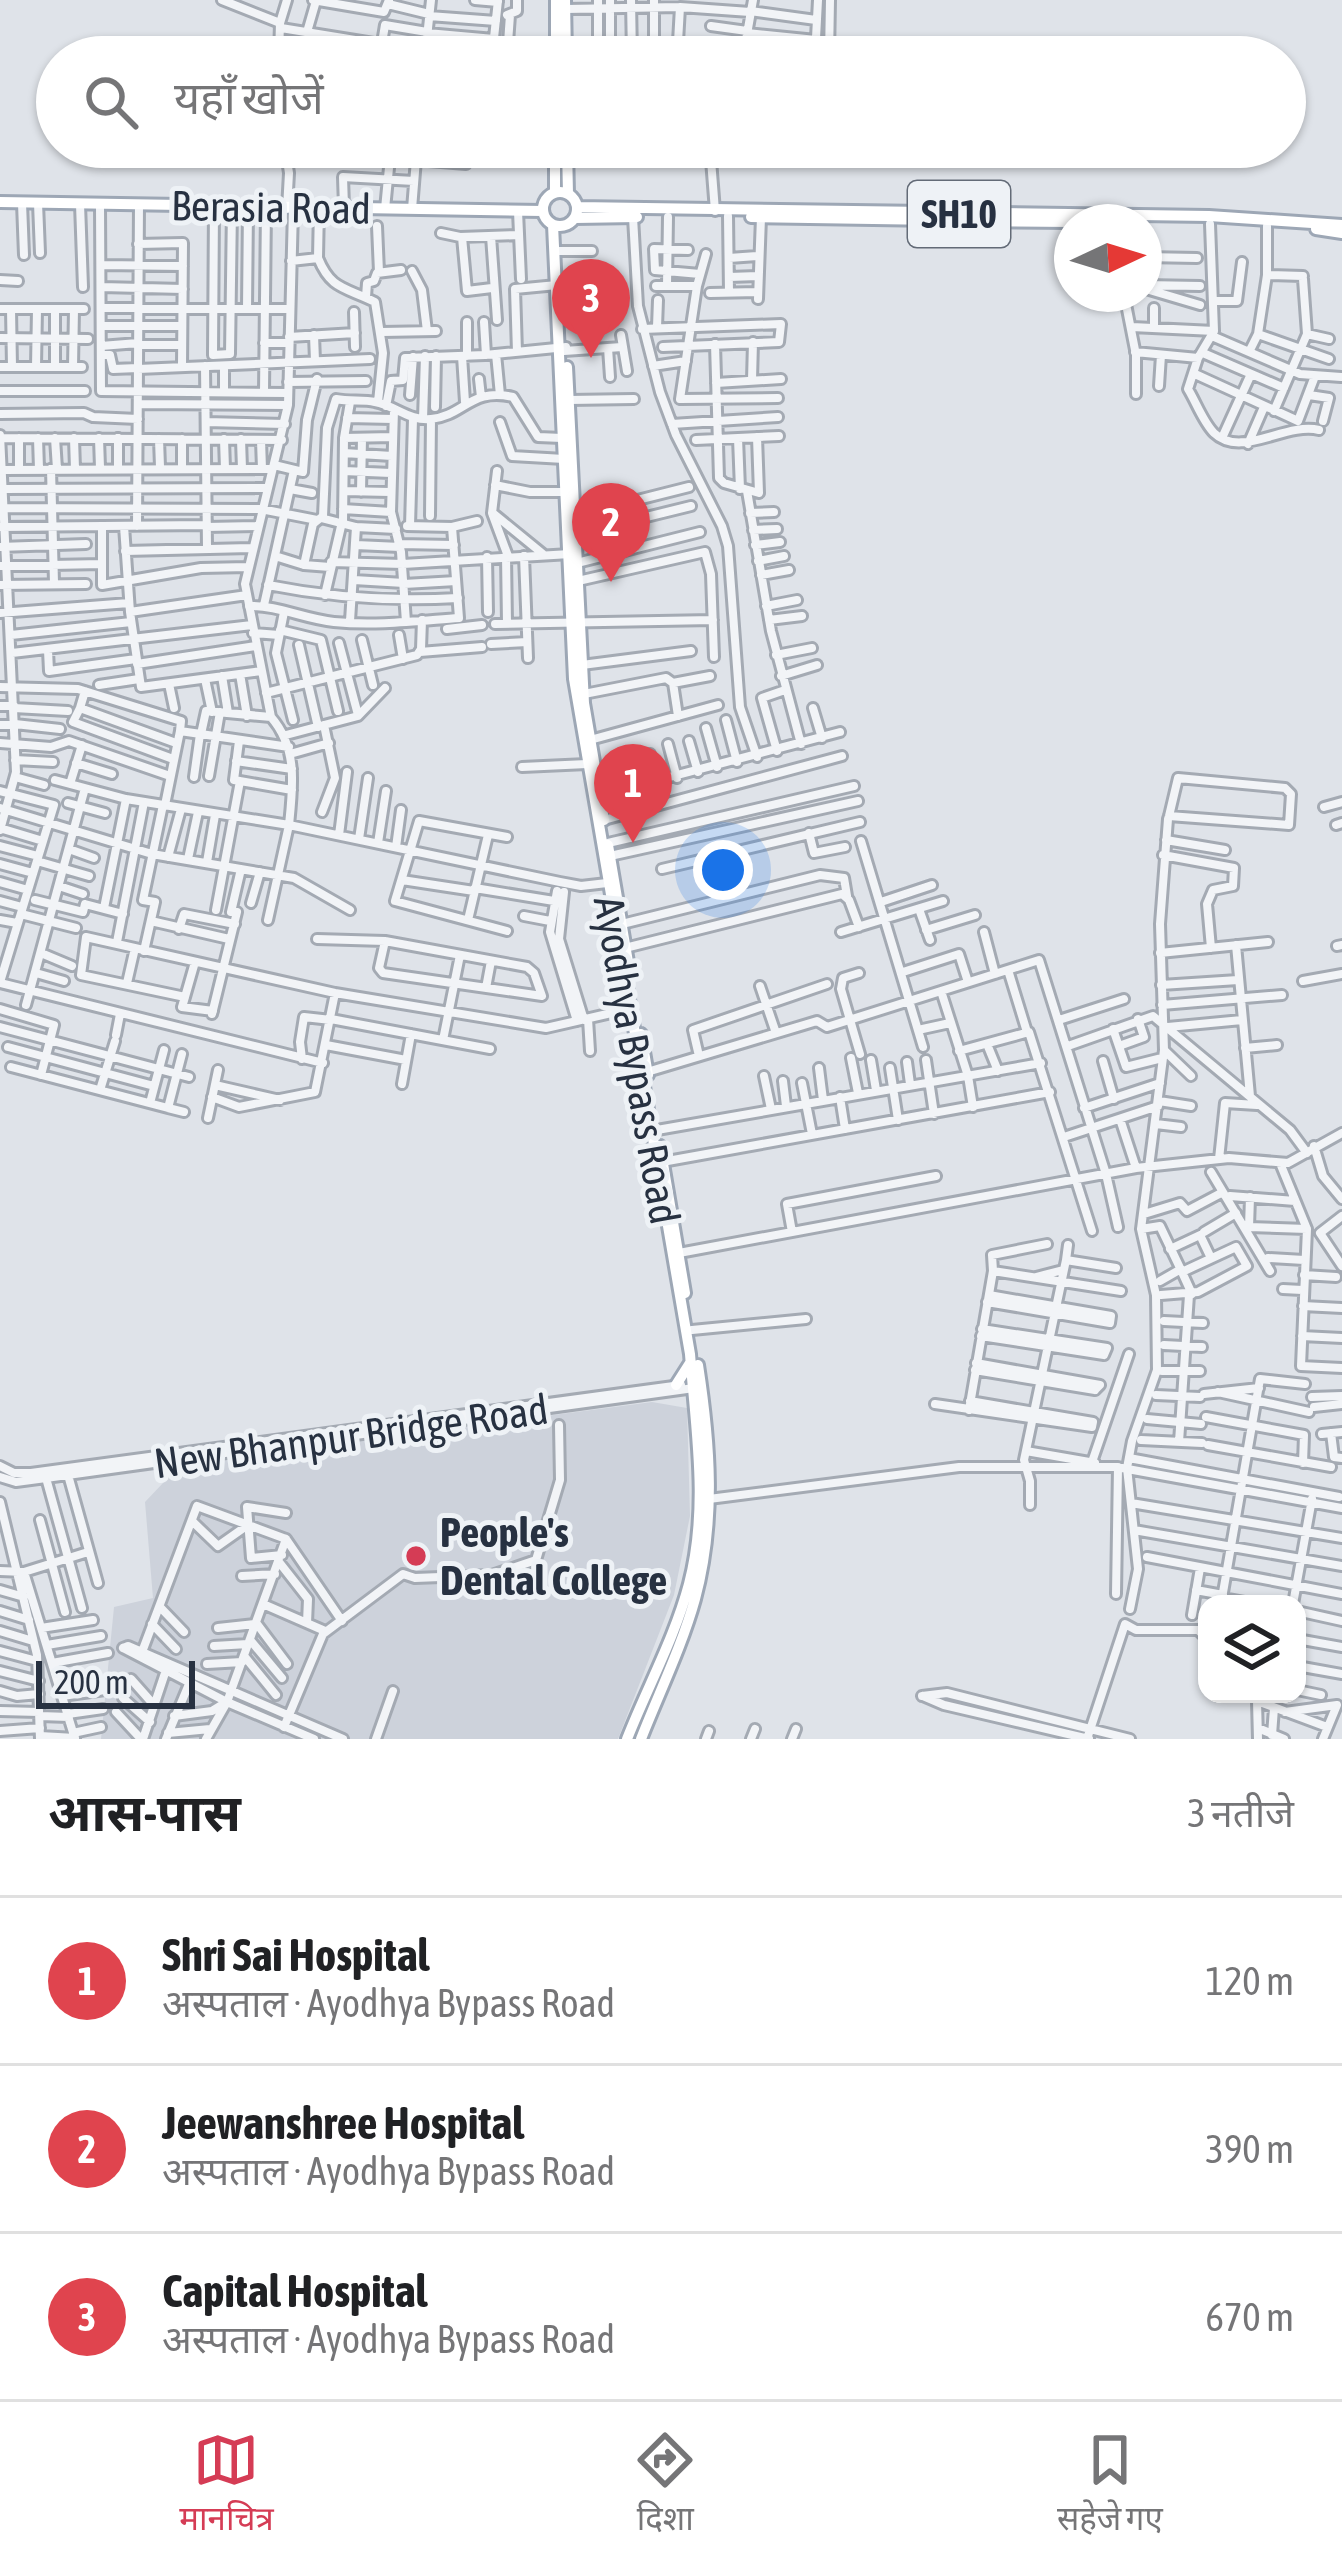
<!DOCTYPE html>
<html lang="hi">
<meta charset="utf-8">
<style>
:root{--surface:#fff;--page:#f2f2f2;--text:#202124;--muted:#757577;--line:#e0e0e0;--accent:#d53c55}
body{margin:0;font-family:"Asap Condensed","Noto Sans Devanagari",sans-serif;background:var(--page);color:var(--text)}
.controls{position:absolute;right:36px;bottom:36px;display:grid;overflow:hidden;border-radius:24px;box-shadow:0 3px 9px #0004}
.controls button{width:108px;height:108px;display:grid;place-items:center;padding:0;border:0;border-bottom:3px solid var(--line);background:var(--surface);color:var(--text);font:60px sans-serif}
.compass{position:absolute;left:1054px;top:204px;width:108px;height:108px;border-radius:50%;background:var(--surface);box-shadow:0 3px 9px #0004;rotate:86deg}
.scale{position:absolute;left:36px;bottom:30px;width:159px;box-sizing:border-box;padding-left:12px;border:6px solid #273141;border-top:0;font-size:33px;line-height:42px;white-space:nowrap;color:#273141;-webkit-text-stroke:9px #eef2f6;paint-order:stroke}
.you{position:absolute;left:723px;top:870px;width:42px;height:42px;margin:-30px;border:9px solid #fff;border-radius:50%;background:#1a73e8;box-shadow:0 0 0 18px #1a73e833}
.badge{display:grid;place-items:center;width:78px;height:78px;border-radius:50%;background:var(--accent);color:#fff;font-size:39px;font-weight:700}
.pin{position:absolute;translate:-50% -99px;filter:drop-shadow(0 3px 6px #0008)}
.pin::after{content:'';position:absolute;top:63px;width:42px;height:36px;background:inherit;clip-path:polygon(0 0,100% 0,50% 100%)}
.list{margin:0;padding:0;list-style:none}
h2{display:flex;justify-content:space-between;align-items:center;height:156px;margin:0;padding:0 48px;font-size:51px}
h2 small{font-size:39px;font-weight:400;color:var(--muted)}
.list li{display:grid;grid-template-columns:78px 1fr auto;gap:36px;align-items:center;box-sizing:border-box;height:168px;padding:0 48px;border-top:3px solid var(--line)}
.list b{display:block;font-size:45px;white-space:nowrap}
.list p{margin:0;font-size:39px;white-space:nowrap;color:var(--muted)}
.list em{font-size:39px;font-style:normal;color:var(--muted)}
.icon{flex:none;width:66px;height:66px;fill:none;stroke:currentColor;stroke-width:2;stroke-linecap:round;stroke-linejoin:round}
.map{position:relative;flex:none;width:1342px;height:1739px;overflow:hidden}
.search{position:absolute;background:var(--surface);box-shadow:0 3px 9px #0004;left:36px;right:36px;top:36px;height:132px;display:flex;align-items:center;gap:30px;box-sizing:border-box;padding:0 42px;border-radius:66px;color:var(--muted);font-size:45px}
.sheet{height:660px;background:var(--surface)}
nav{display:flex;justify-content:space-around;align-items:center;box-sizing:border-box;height:168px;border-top:3px solid var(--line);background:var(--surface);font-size:33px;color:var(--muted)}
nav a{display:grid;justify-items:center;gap:6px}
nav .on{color:var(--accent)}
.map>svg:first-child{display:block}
.built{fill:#cdd2db}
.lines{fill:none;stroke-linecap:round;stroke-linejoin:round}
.minor-casing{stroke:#a4aab3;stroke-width:14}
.major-casing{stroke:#9da7b5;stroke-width:16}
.minor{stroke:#f2f4f7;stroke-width:8}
.major{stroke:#fff;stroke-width:10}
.poi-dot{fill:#d53c55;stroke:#eef2f6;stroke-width:4.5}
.labels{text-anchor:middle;stroke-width:10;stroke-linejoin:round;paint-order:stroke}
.shield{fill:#eef2f6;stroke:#636b77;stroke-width:3}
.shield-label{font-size:39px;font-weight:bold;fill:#273141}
.street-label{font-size:42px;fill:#273141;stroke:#eef2f6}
.poi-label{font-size:42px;font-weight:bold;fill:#273141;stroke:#eef2f6;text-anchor:start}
</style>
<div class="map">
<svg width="1342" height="1739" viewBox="0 0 1342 1739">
<rect width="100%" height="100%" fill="#dfe3e9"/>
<path class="built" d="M652 1402 687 1408 690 1516 674 1595 618 1739H101L114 1607 153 1598 145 1502 181 1464Z"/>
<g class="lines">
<g class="minor-casing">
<path id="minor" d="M222 0 280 23
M313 0 384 12 389 0
M475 0 498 2
M598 0V57
M610 0V57
M631 0 632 57
M654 0V57
M388 4 429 14
M680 7 678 42 682 48 759 57
M566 9 680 7 750 12
M750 11 816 20
M507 15 517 11V0
M429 16 496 21
M711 26 747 31
M281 28 460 57
M307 32 316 1
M427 33 494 39
M747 33 816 40
M382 43 385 25 427 32
M425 56 431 0
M279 57 280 23 287 0
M492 57 498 0
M507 57 510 15
M743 57 753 0
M815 57 818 0
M829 57 830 0
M285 147 289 173 287 209
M505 147 555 151
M710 147 715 211
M567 151 598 147
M416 160 466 164
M22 203 24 255
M38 203 40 253
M80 204 83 287
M100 205 101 391 288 393
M344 207 343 177 414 181
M385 209 391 147
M412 209 417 147
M518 211 521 279
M728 216 729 292
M633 217 638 306 660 392 676 435 722 526 728 546 740 707 757 757
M1210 224 1214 331 1198 358 1188 389C1196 402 1203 422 1214 433 1241 459 1285 422 1319 430
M377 226 379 272
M441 233 460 237 519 235
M491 236 497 320
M462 237 467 291 492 288
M138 244 183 243 182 367
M688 250 654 249 655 270 700 274
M555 251H592
M706 254 697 286 680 399 778 398
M1144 257 1197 258
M318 258 319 207
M729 258 757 256
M291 261 318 258C331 290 345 287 375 302L383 353 378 402
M101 265 183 266
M412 271 422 290 427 331
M1267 275 1303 276
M729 277 758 276
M1144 278 1146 289 1200 305
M1303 279 1307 334
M0 280 18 281
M667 285 668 217
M1144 285 1200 286
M656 286H697
M101 287 183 289
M710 293 758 292
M1124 294 1136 355V394
M366 297 367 283 374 281 377 273 401 270
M758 299 761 217
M1213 301H1237L1242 262
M101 308H138
M1154 308V328
M0 309H84
M11 309 12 367
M55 309V367
M138 309H289
M247 309 248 207
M354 312 355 347
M467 322V356
M484 322 486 355
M101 326H182
M657 327 658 300
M1132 327 1214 331
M642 329 781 324 779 342 663 347
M382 332 436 331
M1258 334 1267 275V226
M314 335 315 361
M621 335 627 371
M1212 336 1300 374 1341 377
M289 337 355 333
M0 338 88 339
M264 343H288
M715 344 719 478 724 483 759 493 757 437
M138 345H182
M101 346 138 343
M608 348 610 377
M564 351 622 347
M517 352 515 289 557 285
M1135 352 1198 358
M1249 352 1258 334 1329 359
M1203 353 1284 388
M496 354 500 395
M101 355H110L113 369 138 368
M213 355 230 354 232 207
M213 355 214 207
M462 356 465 402
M205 366 207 547
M653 366 686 361
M0 367H82
M36 367 37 309
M73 367 74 309
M138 369 370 359
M1195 374 1298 421 1315 376
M479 379 481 397
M752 380 753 342
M288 382 366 381
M716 383 781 379
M1159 386 1161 355
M0 391H85
M224 392V366
M264 392 266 208
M410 395 413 357
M1309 395 1329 398 1323 421
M569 400 634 399
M138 404 288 405
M386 406 391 381 403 380 405 358 485 355 566 347
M435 407 436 356
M394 410 391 512 401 552 406 622
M1274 411 1307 334 1329 339
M0 414 84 413 93 417 138 419
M347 418 393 419
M423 419 425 356
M206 422 285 424
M500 422 512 456 564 459
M672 424 778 417
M0 435 16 772 0 830
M1 438 282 440
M19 438V470
M38 438 39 469
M55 438 57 469
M74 438 75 469
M99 438 100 468
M344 438 393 437
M738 438 740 489
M1222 438 1251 374
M159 439 160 467
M224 439 225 469
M241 439 242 469
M261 440 262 469
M696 440 779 436
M1248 444 1264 407
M344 453 392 456
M274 465 303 472 307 420 317 379
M182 467V439
M118 468V438
M51 469 54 583
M2 470 271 469
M344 471 391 473
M497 471 492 513 508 556
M495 485 530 492H566
M3 489 265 488
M290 489 312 493
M344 491 390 492
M747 491 771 631 801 744
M361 492 362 438
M0 508 261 509 317 520
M343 509 391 512
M750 513 774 512
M494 514 543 554
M430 516 431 419
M574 516 689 487
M321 518 356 527 396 529
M343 523 344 438 350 402
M102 526V585L201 568 248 567
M124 526 130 612 141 687 261 671
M137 526 139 204
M407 526 452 527 477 521
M410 526 413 419
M0 527 206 525
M206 527 256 526
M753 530 777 529
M577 534 691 506
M399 544 454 545
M356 545 400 547
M755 545 780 542
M0 547 86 544
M125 551 251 548
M275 556 304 565 330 567
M506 556 507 623
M524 556 528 658
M487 557 488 612
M758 561 784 556
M331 562 403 564 570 554
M577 563 700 532
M304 565 313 524 323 516 327 428 336 399C350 402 363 399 375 402 396 406 409 421 431 419 464 416 471 387 513 397L538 437 562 438
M0 566 102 564
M761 575 789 570
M354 580 404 583
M578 581 705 552 711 574 714 657
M404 584 456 581
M0 585 86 584
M268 585C333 598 392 602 458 598
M325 595 342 522
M264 605 294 470
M249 606C277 605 305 619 334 622 375 626 417 621 459 618L452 527
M766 606 797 600
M130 612 247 595
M284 612 276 653 293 720
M0 613 129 603
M769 620 802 616
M350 621 356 527
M495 624 713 620
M447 629 482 625
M280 630 321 640 338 711
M253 633 279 635
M11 635 131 622
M399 635 403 659
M362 640 373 685
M339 643 358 715
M491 644 527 642
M299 645 318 727
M48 650 49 671 136 659
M420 652 482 647
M12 653 252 625
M776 655 812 648
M137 664 256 646
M582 665 691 651
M240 674 247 716
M222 676 228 713
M781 676 817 665
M205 679 212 712
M673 683 710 676
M169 684 174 708
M99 685 139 679
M0 687 78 689 181 721 180 731 289 747
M85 691 80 708 176 743
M266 693 417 655 421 649 422 620
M584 694 666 678 673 683 678 716
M0 706H14
M14 708 68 711
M80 708 73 722 173 759
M813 708 822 738
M726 720 737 762
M15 724 60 729
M0 725H15
M706 728 717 767
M201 734 206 711 271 717
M286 735 358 716 385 688
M590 740 718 705
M239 741 234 780 292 790
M689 741 698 772
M0 743 51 747 69 741 170 776
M668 744 677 778
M777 751 762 698 785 690
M290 754 329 743
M650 754 659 783
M635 757 643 786
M15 760 53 762
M236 761 292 769
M76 763 112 774
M522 767 587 764
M209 776 220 712
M15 777 44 785
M194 777 200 734
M55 780 126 799 289 825C293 786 298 748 271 717L245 584 288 405 293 209
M70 784 82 745
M0 791 54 805 0 982
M598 796 840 732
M68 803 105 813
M165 805 180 731
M1324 807 1342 802
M0 808 152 854 294 878 350 910
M322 812 335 778 324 725
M600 821 842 756
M1336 825 1342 823
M0 828 43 841
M809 833 814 853 845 847
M339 835 347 772
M359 839 368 778
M1166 840 1225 850
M861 841 923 1047
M378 843 386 791
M608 843 854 786
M0 846 38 856
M396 847 401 810
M69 849 94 858
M1163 855 1234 868 1233 886 1213 890 1207 904 1211 948
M610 856 858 801
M168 857 181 809
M188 859 198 812
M37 861 89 876
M207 862 215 815
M0 864 33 873
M662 869 860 822
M402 880 474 891
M0 882 28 890
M59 886 83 894
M475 888 554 901
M557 891 550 932 577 1021
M564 892 559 939 584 1020
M35 900 83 912 85 904 123 914
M0 901 22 907
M881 902 932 885
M251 903 260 872
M104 908 126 799
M919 909 930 940
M216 910 240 781
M231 912 241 869
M21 914 76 928
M524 916 550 921
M0 920 17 923
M268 920 289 825 560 882 581 886 607 883
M468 920 488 835
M151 921 229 939
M622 924 820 875 844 878 847 896
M179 929 184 914 235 924
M926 930 975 915
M507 931 395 901 419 821 507 837
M841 932 943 901
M984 932 995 974
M317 939 385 941 527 967 534 973 542 996 383 973 379 968 385 941
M117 942 144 802
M1236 945 1250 1096
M1337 946 1342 945
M625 948 842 894 849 900 859 927
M144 951 155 902 143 900 163 805
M41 953 72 966
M1160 953 1268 942
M1008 970 1027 1032
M903 972 959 954 968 982
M36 973 64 981
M859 973 843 978 841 989 860 1054
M1303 981 1342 974
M0 983 323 1063
M127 983 135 948
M1161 985 1238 980
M760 986 776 1033
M486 988 491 961
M941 991 968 1076 973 1107
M185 997 195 962
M26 1005 85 788
M1162 1005 1282 995
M0 1009 54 1025 41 1075
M213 1011 182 1007 185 997 81 975 86 937 335 993 546 1028 629 1009
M212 1014 237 912
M331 1019 490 1049
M588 1019 590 1051
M1059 1020 1124 999
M0 1027 189 1077
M1168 1027 1242 1020
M1113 1029 1126 1067 1162 1058
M918 1030 950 1023
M116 1035 120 1014
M443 1040 460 955
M987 1044 998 1071
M326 1045 406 1060
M1068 1046 1153 1016 1290 1130 1307 1153
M1119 1046 1144 1037 1138 1019
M8 1047 154 1086
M1245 1048 1277 1045
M959 1051 1029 1032 1092 1231
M1165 1051 1191 1076
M182 1054 168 1108 184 1112
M699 1056 693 1030 827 984
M851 1058 858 1093
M302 1059 300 1042 304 1017 331 1020
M871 1060 876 1090
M926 1060 934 1114
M1103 1061 1114 1099
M907 1062 910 1084
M11 1067 168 1108
M819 1068 823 1100
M890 1068 898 1120
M647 1072 817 1021 827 1027 1039 960 1106 1174 1118 1227
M764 1076 771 1109
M783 1081 786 1106
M802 1083 812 1134
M402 1084 411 1034
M215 1085 280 1100
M100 1090 115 1041
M212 1097 239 1107 315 1092 335 993
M840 1097 845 1129
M1159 1101 1191 1106
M150 1103 164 1050
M1084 1108 1160 1083
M208 1118 218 1070
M1120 1119 1136 1168
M1156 1124 1181 1127
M657 1130 1041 1063
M1064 1137 1158 1106
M1314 1146 1323 1176 1342 1199
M1219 1159 1225 1103 1257 1105
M662 1162 1050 1092
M1280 1163 1307 1229 1301 1366 1342 1368
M1211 1172 1270 1271
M1230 1196 1295 1201
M1250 1197 1249 1227 1307 1229
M1144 1214 1180 1203 1187 1211 1223 1192
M1342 1216 1320 1233 1342 1266
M1141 1229 1160 1226 1182 1272 1236 1247 1247 1266 1198 1292 1161 1295
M792 1232 787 1204 936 1176
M1204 1232 1236 1213
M1170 1249 1200 1235 1211 1258
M679 1253 1136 1168 1229 1158 1288 1163 1342 1133
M1268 1258 1304 1260
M1066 1260 1068 1245
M993 1271 1121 1291
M1182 1272 1192 1294
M1304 1275 1336 1277
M1036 1277 1063 1270
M1160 1281 1181 1269
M1283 1289 1302 1290
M989 1295 1111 1316 1110 1323
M987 1302 1110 1323
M1303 1306 1342 1308
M1164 1321 1203 1323
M982 1329 1107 1348 1104 1355
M692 1330 806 1319
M981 1336 1104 1355
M1302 1336 1342 1338
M1164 1345 1202 1347
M976 1363 1100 1385 1095 1390
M975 1370 1095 1390
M1162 1371H1200
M1218 1392 1309 1412
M1204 1394 1259 1388
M1156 1395 1200 1397
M1312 1397 1342 1396
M970 1401 1093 1422
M935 1404 1092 1427 1093 1422
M1314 1407 1342 1404
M969 1410 993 1271 992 1255 1047 1244
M1206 1417 1304 1435 1303 1463
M1147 1419 1201 1424
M1331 1433 1334 1457 1342 1458
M1322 1434 1342 1432
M1141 1440 1202 1443
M1179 1442 1189 1295
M1208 1445 1331 1467
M1026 1451 1095 1463
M1129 1458 1339 1497
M1092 1462 1129 1354
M0 1466 14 1473H31L681 1385
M1122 1468 1342 1508
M68 1475 98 1583
M0 1477 16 1482 46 1478 694 1388
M46 1478 82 1608
M709 1499 959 1467H1118L1116 1594
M0 1502 37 1655 40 1739
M1131 1503 1342 1538
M1030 1505V1481L1024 1460 1066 1260 1116 1268
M40 1520 65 1612
M192 1521 218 1546 245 1527
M1134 1530 1342 1566
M286 1539 342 1621
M282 1555 251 1558 247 1507 286 1513
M1147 1557 1342 1594
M279 1562 308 1599 307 1623
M0 1571 24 1572 88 1552
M24 1572 75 1739
M242 1576 275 1574
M0 1590 24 1597
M1196 1590 1223 1595
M1222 1598 1255 1604
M263 1604 325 1631
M1221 1604 1260 1379 1305 1384
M1293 1604 1312 1499
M160 1607 184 1632
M1130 1609 1138 1569 1127 1468 1132 1441 1157 1370 1156 1295 1141 1229 1164 1050 1160 924 1168 819 1169 816 1178 778 1285 788 1291 794 1289 825 1169 816
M0 1611 29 1620
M1297 1611 1342 1621
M1192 1615 1200 1568
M152 1624 176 1649
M257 1624 287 1664
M41 1628 93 1620
M218 1628 255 1624
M0 1631 33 1641
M1297 1639 1342 1647
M251 1641 282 1678
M47 1645 101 1636
M214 1646 248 1644
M123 1648 128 1646 343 1739
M123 1648 227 1702 314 1739
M0 1651 37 1661
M142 1652 197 1506 286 1539 227 1702 206 1739
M245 1657 276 1695
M52 1663 108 1653
M207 1664 242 1662
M1297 1666 1342 1674
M0 1671 39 1681
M131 1679 154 1705
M1297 1690 1321 1695
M0 1691 17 1696 39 1694
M1252 1694 1257 1701 1327 1727
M62 1696 105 1690
M922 1696 947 1693 1130 1739
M923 1696 944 1705 1089 1739
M123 1698 150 1722
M1257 1701 1258 1739
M0 1711 39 1712
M116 1712 141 1739
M1285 1712 1337 1705 1323 1739
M68 1714 103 1709
M40 1716 69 1717
M174 1716 212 1711 225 1703
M284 1727 323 1634 403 1574 415 1578 492 1575 536 1560 560 1480 559 1425
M1258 1728 1284 1739
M0 1731 40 1728
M73 1733 101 1727
M168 1733 210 1729
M1272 1735 1274 1708
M40 1736 75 1738
M143 1739 165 1673
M166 1739 189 1684
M376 1739 393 1691
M706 1739 709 1731
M751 1739 755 1729
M792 1739 796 1729
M1087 1739 1125 1624 1136 1630H1198L1207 1639"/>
</g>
<g class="major-casing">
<path id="major" d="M565 0 566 57
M556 57V0
M567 147 568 194
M555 192V147
M543 209a17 17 0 1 1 34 0a17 17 0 1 1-34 0Z
M0 202 543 211
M577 207 1209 216 1342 225
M751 217 937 220
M575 218 637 217
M955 221 1072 222
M553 225 574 679 690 1354C696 1431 709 1508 689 1584 675 1637 647 1688 627 1739
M1316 229 1342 233
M567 367 584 703 604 820
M608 845 628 962
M641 1034 648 1075
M660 1146 685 1293
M676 1385 690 1363
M641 1739C659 1693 682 1646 695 1599 716 1521 710 1443 698 1365"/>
</g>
<use href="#minor" class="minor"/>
<use href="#major" class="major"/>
</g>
<circle class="poi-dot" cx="416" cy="1556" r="12"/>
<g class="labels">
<rect class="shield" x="908" y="181" width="102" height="66" rx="9"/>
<g class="shield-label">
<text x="959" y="228">SH10</text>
</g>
<g class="street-label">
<text transform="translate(271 207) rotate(1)" y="15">Berasia Road</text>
<text transform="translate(637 1060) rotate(80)" y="15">Ayodhya Bypass Road</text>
<text transform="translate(351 1436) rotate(-8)" y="15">New Bhanpur Bridge Road</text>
</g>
<g class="poi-label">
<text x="440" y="1547">People's<tspan x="440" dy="48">Dental College</tspan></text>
</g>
</g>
</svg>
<div class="controls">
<button><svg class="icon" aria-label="layers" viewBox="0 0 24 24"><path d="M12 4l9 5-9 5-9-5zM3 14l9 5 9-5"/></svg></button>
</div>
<svg class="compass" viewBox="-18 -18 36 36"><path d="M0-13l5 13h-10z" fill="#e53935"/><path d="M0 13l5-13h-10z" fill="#757577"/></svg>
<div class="scale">200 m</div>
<div class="you"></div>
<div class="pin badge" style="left:633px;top:843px;background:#e0444e">1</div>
<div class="pin badge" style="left:611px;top:582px;background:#e0444e">2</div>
<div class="pin badge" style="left:591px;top:358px;background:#e0444e">3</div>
<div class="search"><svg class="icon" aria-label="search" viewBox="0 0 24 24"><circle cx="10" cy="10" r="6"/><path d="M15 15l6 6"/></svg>यहाँ खोजें</div>
</div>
<section class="sheet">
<h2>आस-पास<small>3 नतीजे</small></h2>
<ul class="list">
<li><span class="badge" style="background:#e0444e">1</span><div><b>Shri Sai Hospital</b><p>अस्पताल · Ayodhya Bypass Road</p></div><em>120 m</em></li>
<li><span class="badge" style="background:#e0444e">2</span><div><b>Jeewanshree Hospital</b><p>अस्पताल · Ayodhya Bypass Road</p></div><em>390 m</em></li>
<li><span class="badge" style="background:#e0444e">3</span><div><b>Capital Hospital</b><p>अस्पताल · Ayodhya Bypass Road</p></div><em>670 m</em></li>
</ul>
</section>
<nav>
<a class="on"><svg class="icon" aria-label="map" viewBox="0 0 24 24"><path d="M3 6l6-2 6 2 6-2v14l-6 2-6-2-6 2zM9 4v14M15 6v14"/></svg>मानचित्र</a>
<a><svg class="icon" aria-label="directions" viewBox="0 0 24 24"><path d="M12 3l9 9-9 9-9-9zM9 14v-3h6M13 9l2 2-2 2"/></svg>दिशा</a>
<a><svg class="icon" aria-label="saved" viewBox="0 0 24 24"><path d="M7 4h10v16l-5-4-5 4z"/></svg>सहेजे गए</a>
</nav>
